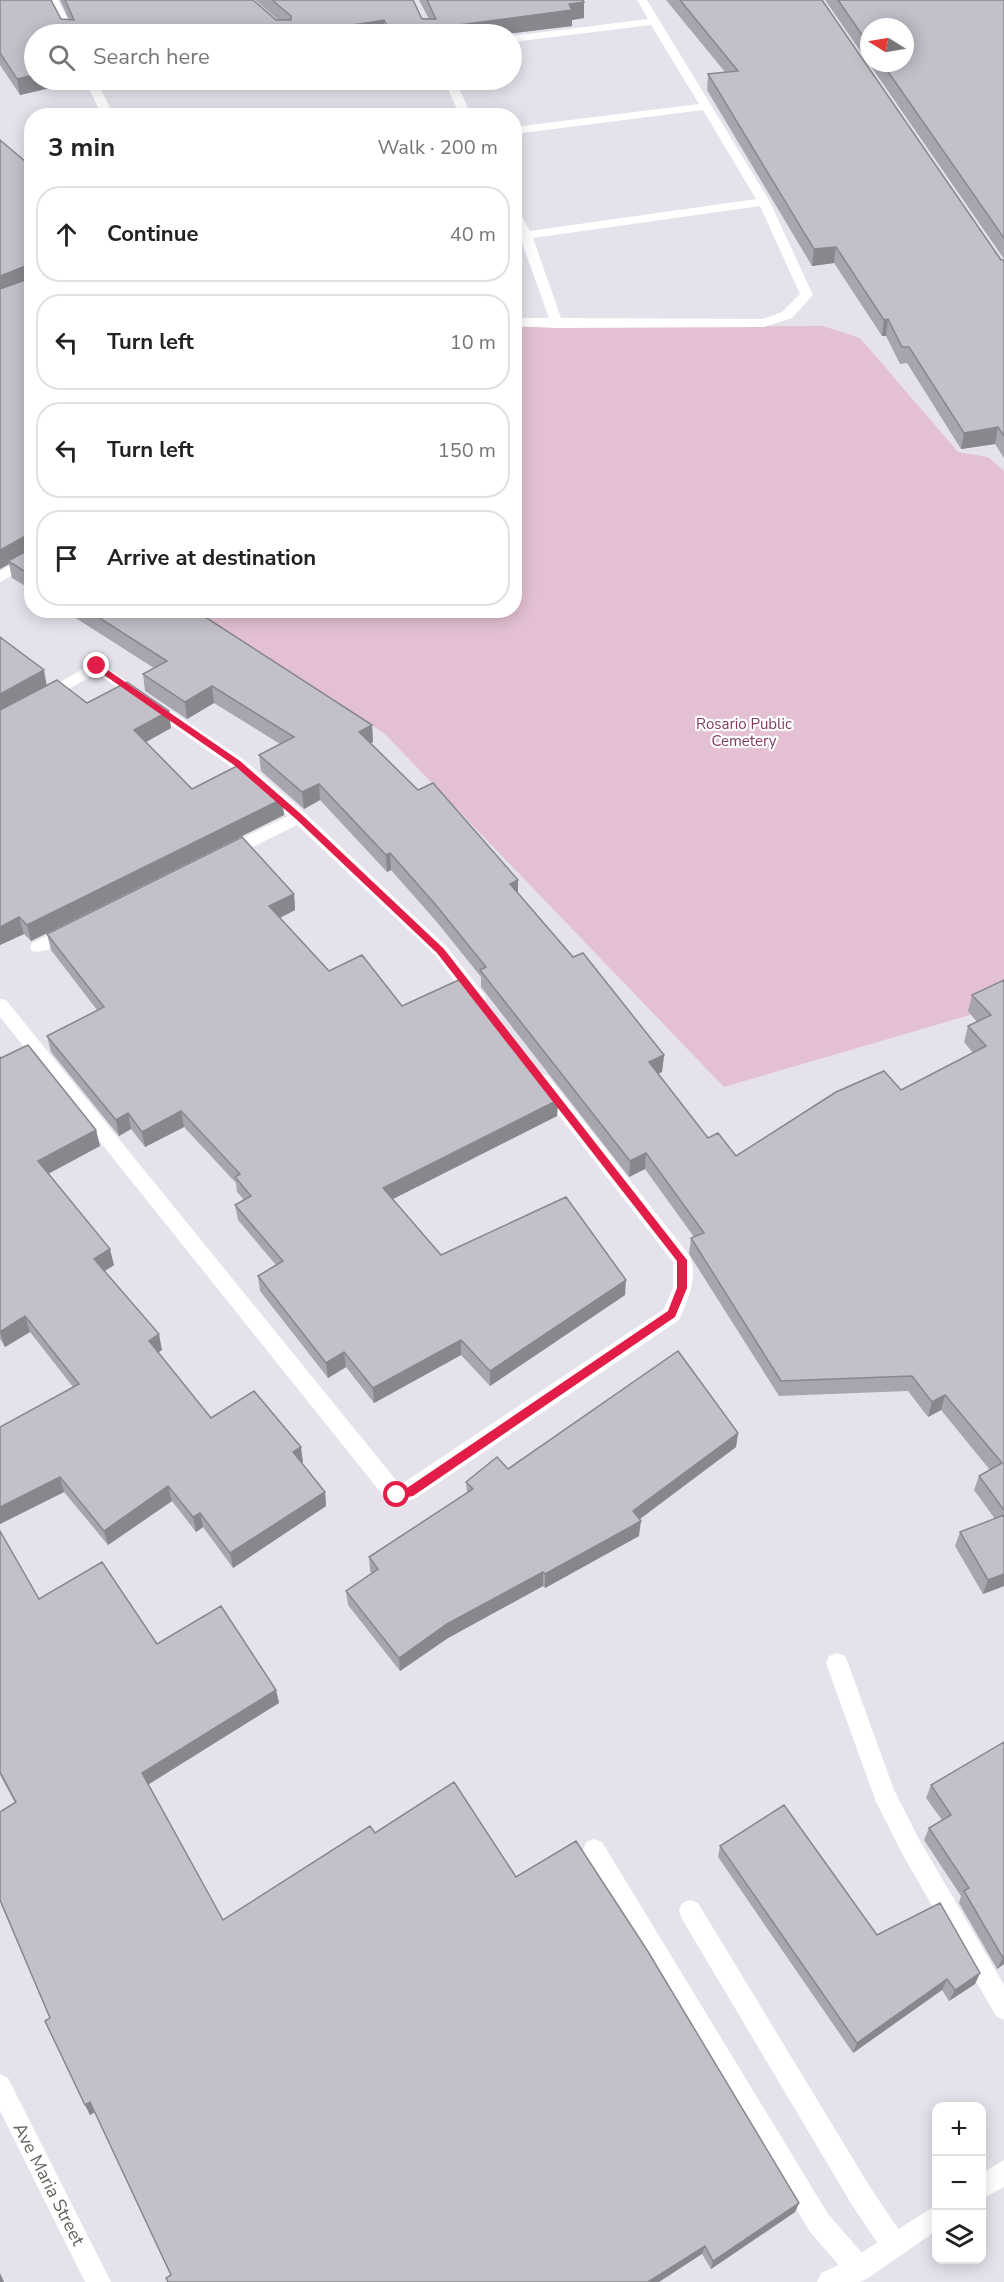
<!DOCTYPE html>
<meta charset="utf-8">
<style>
:root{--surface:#fff;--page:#f6f6f6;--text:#222;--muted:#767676;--line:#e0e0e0}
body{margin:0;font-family:"Nunito Sans",sans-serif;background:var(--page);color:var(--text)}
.controls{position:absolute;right:18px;bottom:18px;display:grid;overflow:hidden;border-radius:12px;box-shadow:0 3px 15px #0003}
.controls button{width:54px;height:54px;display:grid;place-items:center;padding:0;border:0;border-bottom:2px solid var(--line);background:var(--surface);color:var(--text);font:30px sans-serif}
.compass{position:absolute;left:860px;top:18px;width:54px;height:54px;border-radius:50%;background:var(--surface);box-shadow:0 3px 15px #0003;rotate:281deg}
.stop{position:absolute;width:18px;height:18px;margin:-14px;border:4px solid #e11d48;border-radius:50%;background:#fff}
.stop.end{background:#e11d48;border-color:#fff;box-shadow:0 2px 6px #0008}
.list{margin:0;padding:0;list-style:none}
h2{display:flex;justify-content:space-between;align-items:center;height:78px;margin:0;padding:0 24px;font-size:26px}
h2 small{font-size:20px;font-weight:400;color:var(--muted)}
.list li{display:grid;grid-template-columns:39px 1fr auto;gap:18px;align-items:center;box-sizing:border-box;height:96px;margin:0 12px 12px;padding:0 12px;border:2px solid var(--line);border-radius:24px}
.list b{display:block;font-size:22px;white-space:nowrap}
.list em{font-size:20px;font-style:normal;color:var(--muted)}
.icon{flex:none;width:33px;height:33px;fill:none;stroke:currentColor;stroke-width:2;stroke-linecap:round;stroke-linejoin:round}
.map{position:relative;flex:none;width:1004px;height:2282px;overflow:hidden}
.search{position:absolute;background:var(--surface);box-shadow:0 3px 15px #0003;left:24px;top:24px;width:498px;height:66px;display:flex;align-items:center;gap:15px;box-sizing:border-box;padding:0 21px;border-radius:33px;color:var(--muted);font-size:22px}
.panel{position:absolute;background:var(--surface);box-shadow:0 3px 15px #0003;left:24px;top:108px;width:498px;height:510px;border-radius:24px}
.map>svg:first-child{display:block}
.green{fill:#e3c0d3}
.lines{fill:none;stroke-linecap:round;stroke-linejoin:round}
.path{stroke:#cda0ad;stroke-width:2;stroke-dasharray:4.5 2;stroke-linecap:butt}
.service{fill:#fff;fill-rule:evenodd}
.minor{fill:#fff;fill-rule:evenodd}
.secondary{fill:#fff;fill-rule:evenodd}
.wall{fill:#a7a6ae;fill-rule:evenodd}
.shaded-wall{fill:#88878d}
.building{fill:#c2c1ca;stroke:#88878d;stroke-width:1.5}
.route{fill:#e11d48}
.labels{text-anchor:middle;stroke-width:4.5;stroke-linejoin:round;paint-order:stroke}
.park-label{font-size:15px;fill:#823a5f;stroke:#fff}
.near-street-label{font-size:18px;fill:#62625b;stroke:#fff}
</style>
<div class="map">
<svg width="1004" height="2282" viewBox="0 0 1004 2282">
<rect width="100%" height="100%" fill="#e5e2ec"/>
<path class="green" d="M823 326 860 338 958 452 988 457 1004 471V1005L724 1087 384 733 185 611 514 610 515 327Z"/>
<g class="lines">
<path class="path" d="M421 19 433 18"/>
<path class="service" d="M690 1900 698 1903 870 2187 903 2236 906 2245 903 2254 894 2257 885 2254 852 2205 682 1919 679 1911 682 1903Z"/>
<path class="minor" d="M48 0H58L75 34H65Z
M637 0H647L770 202 813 295 792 318 764 327 557 328 514 326V318H549L521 240 514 241V233H519L514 225V209L518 210 530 231 756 199 703 110 514 134V127L699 104 651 25 512 42V36L648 19ZM760 206 800 294 782 312 763 319 561 318 533 238Z
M85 80H96L114 116H102Z
M444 80H455L472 116H460Z
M32 553V564L0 582V571Z
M97 661 243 759 305 813 447 947 483 993 486 998 483 1003 477 1004 471 1003 435 955 297 825 232 857H220L218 853 220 849 288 816 231 767 97 673 0 728V716Z
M69 925 75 927 77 931 75 935C63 942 46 955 32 951L30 947 32 943Z
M0 999 6 1000 400 1485 664 1309 673 1288V1262L536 1086 533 1081 536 1076 542 1074 548 1076 689 1255C699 1274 688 1301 679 1320L416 1498C401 1504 394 1505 382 1494L0 1017Z
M837 1653 845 1656 848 1663 894 1790 920 1841 1004 1985V2020L996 2016 904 1857 876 1802 826 1663 829 1656Z
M594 1839 602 1842 828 2214 868 2260 872 2269 868 2278 859 2282 850 2278 810 2232 586 1858 583 1850 586 1842Z
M0 2074 8 2078 111 2282H85L0 2111Z"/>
<path class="secondary" d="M1004 2160V2187L982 2199V2173Z
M936 2205V2231L868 2278 859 2282H817L821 2273 850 2260Z"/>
</g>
<path class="wall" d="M0 0 61 19 69 20 60 0H413L422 19H429L419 0H583L584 2V18L572 20V26L505 34H34L83 80 20 95 0 65ZM253 0H255L278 20H276Z
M666 0H822L1001 260H1004V458L995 444 961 449 907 363 900 364 886 336H882L834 263 812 266 707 90 708 74 725 72Z
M825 0H1004V259ZM869 27 905 63H869Z
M32 161V590L12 578 9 564 0 569 26 162Z
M63 610H202L207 618 372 725 373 742 371 743 418 790 518 880V893L573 957 664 1055 662 1072 658 1074 708 1138 736 1156 901 1090 973 1053 964 1042 968 1026 977 1022 968 1011 972 995 1004 980V1586L983 1594 955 1546 960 1532 995 1519 974 1490 979 1476 990 1470 941 1410 928 1417 908 1391 779 1396 689 1254 691 1238 694 1237 645 1169 629 1177 481 987V977L436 921 391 870 387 872 320 800 304 809 261 771 259 755 280 744 214 703 187 719 145 691 143 674 154 668Z
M47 685 87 703 171 728 146 742 192 789 282 799 284 815 31 941 24 934 0 945Z
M294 894 295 910 280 918 329 971 402 1006 558 1100 557 1116 393 1199 441 1255 625 1295 490 1386 461 1355 374 1403 346 1367 328 1378 260 1291 258 1276 276 1265 238 1220 235 1205 244 1200 237 1192 236 1183 184 1127 145 1147 131 1129 119 1136 51 1052 47 1036 97 1010 51 950 47 934Z
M0 1057 96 1130 100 1146 48 1174 114 1265 105 1271 162 1350 158 1353 211 1418 303 1462 301 1463 325 1492 326 1506 233 1568 203 1527 196 1532 172 1501 108 1545 64 1492 0 1524V1427L73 1387 30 1332 5 1347 0 1339Z
M738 1433 736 1447 639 1519V1536L545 1588 543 1586 448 1638 400 1671 348 1605 346 1591 372 1574 370 1571 369 1557 467 1493 466 1482 508 1469Z
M0 1531 39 1599 276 1690 279 1703 148 1784 223 1920 375 1833 516 1877 799 2203 795 2212 711 2269 702 2254 171 2275 95 2112 90 2115 50 2018 15 1803 0 1775Z
M1004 1742V1964L997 1969 959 1903 961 1896 924 1840 929 1828 942 1820 926 1798 931 1785Z
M720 1846 877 1935 980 1973 975 1984 949 2001 942 1990 853 2053 718 1857Z"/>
<path class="shaded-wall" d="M584 2V18L572 20V26L505 34H391Z
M384 20V34H297Z
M34 75V80H84L20 95 17 79Z
M836 247 834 263 812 266 814 249Z
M28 265 31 282 0 294V276Z
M888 319 886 336H882L884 320Z
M998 427 995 444 961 449 964 433Z
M29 534 32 551 8 561 9 564 0 569V550Z
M44 670 47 687 0 713V694Z
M212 686 214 703 187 719 185 702Z
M169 711 171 728 137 747 134 730Z
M372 725 373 742 360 749 359 732Z
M319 784 320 800 304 809 302 792Z
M282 799 284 815 31 941 27 925Z
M390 853 391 870 387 872 386 855Z
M518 880V897L510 884Z
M294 894 295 910 271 922 269 906Z
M19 917 24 934 0 945V927Z
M664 1055 662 1072 648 1078 649 1062Z
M558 1100 557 1116 385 1203 383 1188Z
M181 1111 184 1127 145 1147 142 1132Z
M128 1113 131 1129 119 1136 116 1120Z
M96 1130 100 1146 42 1177 38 1161Z
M646 1153 645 1169 629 1177 630 1161Z
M110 1249 114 1265 98 1275 94 1259Z
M626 1280 625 1295 490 1386V1371Z
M25 1316 30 1332 5 1347 0 1332Z
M159 1334 162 1350 152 1356 149 1341Z
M461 1340V1355L374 1403 373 1388Z
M344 1352 346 1367 328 1378 326 1363Z
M945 1395 941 1410 928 1417 932 1402Z
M738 1433 736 1447 632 1525 633 1511Z
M301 1447 303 1462 295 1467 293 1452Z
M60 1477 64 1492 0 1524V1507Z
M168 1486 172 1501 108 1545 104 1531Z
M325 1492 326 1506 233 1568 230 1553Z
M200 1513 203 1527 196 1532 193 1517Z
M641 1521 639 1536 545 1588V1574Z
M543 1572V1586L448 1638 400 1671 399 1658 447 1624Z
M1004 1574V1586L983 1594 988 1580Z
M276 1690 279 1703 146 1786 142 1773Z
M1004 1957V1964L997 1969 1003 1958Z
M980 1973 975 1984 949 2001 955 1990Z
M947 1979 942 1990 853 2053 857 2043Z
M90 2102 95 2112 90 2115 85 2105Z
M799 2203 795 2212 711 2269 713 2261Z
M705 2246 702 2254 659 2282H648Z
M0 2273 4 2282H0Z"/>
<path class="building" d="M0 0H51L61 19 74 20 65 0H253L276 20H291V16L272 0H413L422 19H436L427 0H583L584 2 569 4 572 10 391 34 384 20 297 34H241L238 32 231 34H34V75L17 79 0 53Z
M680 0H822L1001 260H1004V436L998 427 964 433 909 347H902L888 319 884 320 836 247 814 249 708 74 738 71Z
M838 0H1004V238L882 63H905V27H869V45Z
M0 140 26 162 32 161V576L8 561 30 549 29 534 0 550V289L31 278V267L28 265 0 276Z
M87 610H202L206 613 202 615 372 725 359 732 418 790 433 783 518 880 510 884 573 957 583 953 664 1055 649 1062 708 1138 718 1133 736 1156 836 1092 884 1071 901 1090 986 1046 968 1026 991 1015 972 995 1004 980V1510L979 1476 1002 1463 945 1395 932 1402 912 1376 781 1381 691 1238 704 1233 646 1153 630 1161 480 970 486 967 435 904 390 853 386 855 319 784 302 792 259 755 294 737 212 686 185 702 143 674 167 661Z
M0 637 44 670 0 694Z
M57 680 87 703 127 682 169 711 134 730 192 789 241 764 282 799 27 925 19 917 0 927V710Z
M242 837 294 894 269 906 329 971 362 955 402 1006 463 978 558 1100 383 1188 441 1255 566 1197 626 1280 490 1371 461 1340 373 1388 344 1352 326 1363 258 1276 283 1261 235 1205 251 1196 235 1177 240 1174 181 1111 142 1132 128 1113 116 1120 47 1036 104 1007 47 934Z
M28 1045 96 1130 38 1161 110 1249 94 1259 159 1334 149 1341 211 1418 254 1391 301 1447 293 1452 325 1492 230 1553 200 1513 193 1517 168 1486 104 1531 60 1477 0 1507V1427L79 1384 25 1316 0 1332V1057L1 1058Z
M678 1351 738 1433 633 1511 641 1521 545 1574 543 1572 447 1624 399 1658 346 1591 378 1569 369 1557 473 1489 466 1482 497 1457 508 1469Z
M1004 1515V1574L988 1580 960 1532Z
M0 1531 39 1599 102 1562 157 1644 221 1606 276 1690 142 1773 223 1920 370 1826 375 1833 454 1782 516 1877 576 1841 647 1950 799 2203 713 2261 705 2246 648 2282H168L166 2278 171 2275 90 2102 85 2105 45 2021 50 2018 0 1900V1812L16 1802 0 1772Z
M1004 1742V1957L1003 1958 964 1891 969 1888 929 1828 951 1815 931 1785Z
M784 1805 877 1935 940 1903 980 1973 955 1990 947 1979 857 2043 720 1846Z"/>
<path class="route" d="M94 664H99L240 761 302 815 444 949 687 1260V1288L675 1317 413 1496 397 1499 392 1495 393 1491 407 1488 668 1311 677 1288V1261L437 953 296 819 234 765 94 668Z"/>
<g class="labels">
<g class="park-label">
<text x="744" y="729">Rosario Public<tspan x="744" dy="17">Cemetery</tspan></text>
</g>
<g class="near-street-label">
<text transform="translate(49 2184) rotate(63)" y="6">Ave Maria Street</text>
</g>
</g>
</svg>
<div class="controls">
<button>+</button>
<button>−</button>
<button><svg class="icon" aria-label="layers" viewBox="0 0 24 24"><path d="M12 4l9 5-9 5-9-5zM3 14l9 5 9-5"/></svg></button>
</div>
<svg class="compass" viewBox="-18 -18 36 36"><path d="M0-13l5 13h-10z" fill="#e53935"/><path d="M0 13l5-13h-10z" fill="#767676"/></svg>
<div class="stop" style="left:397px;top:1495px"></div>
<div class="stop end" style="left:97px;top:666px"></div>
<div class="search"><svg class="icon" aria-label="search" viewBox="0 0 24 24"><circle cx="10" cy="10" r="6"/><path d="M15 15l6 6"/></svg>Search here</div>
<section class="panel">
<h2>3 min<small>Walk · 200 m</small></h2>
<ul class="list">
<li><svg class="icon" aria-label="ahead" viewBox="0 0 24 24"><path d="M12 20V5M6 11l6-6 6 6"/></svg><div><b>Continue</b></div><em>40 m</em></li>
<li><svg class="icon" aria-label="left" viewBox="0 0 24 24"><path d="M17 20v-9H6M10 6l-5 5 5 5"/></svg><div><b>Turn left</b></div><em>10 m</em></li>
<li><svg class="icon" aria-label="left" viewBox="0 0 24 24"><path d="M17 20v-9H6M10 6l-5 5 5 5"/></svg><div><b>Turn left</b></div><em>150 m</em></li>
<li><svg class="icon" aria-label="arrive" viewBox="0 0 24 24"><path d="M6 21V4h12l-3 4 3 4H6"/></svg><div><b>Arrive at destination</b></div></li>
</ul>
</section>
</div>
